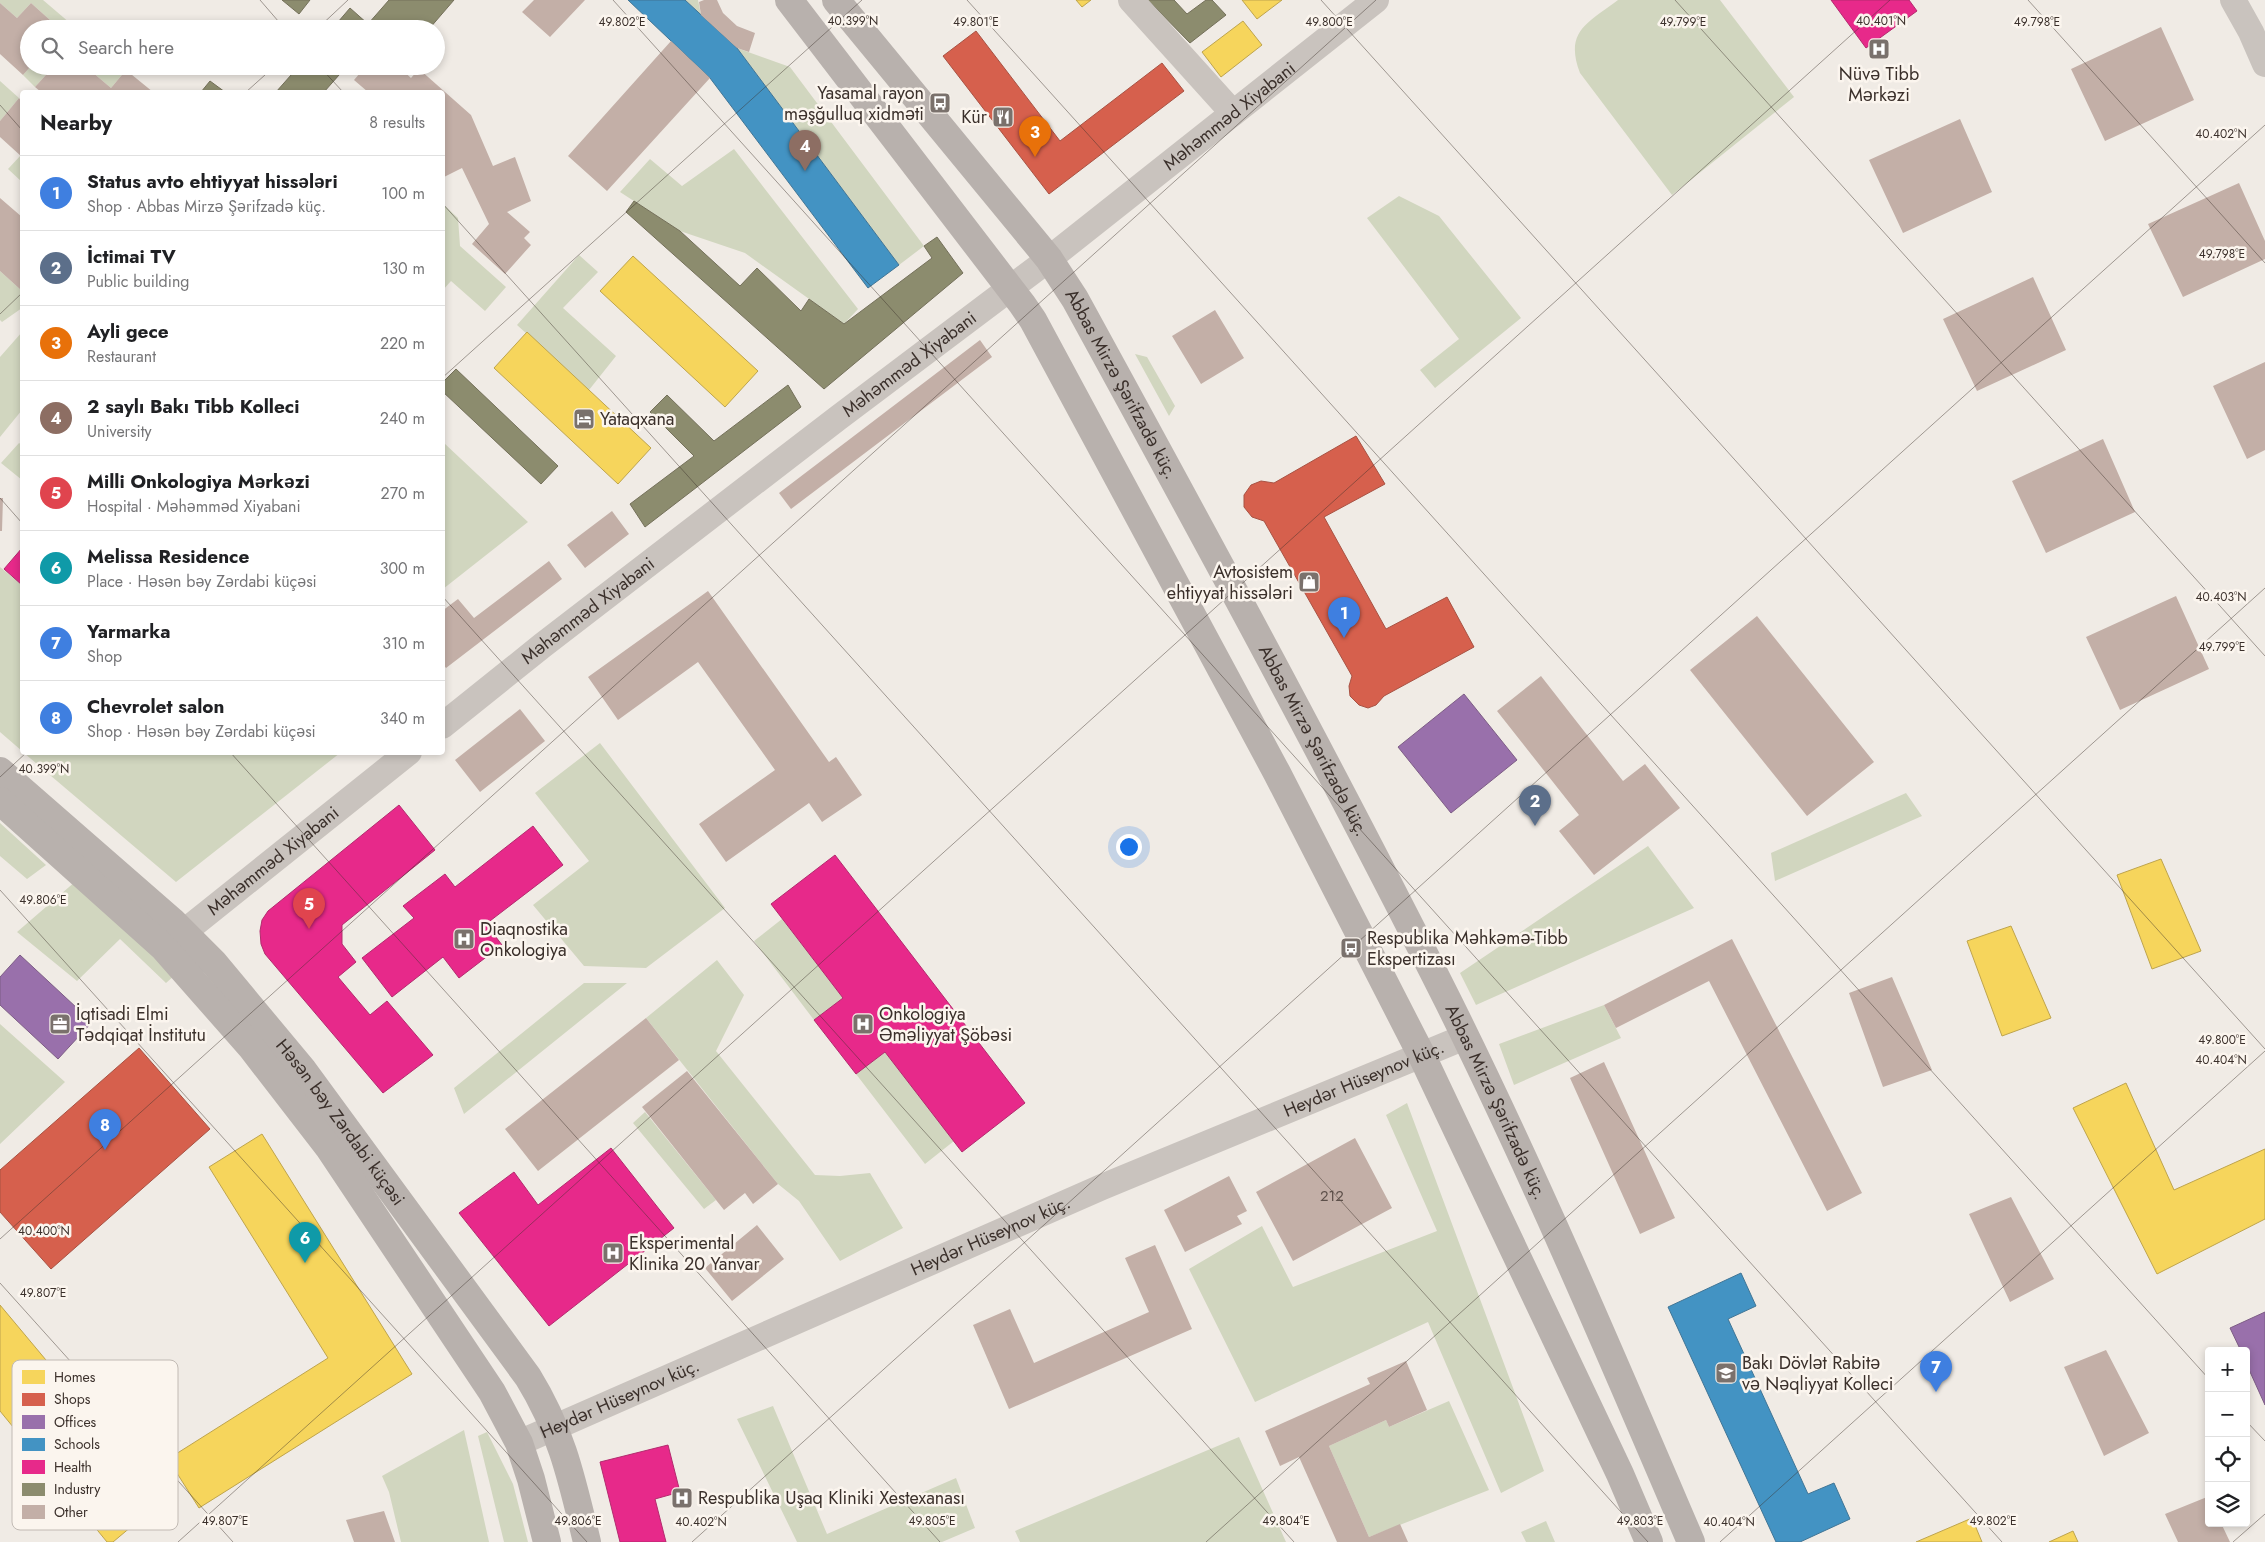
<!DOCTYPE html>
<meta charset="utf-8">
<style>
:root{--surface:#fff;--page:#f2f2f2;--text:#202124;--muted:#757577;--line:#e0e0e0;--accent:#7a716c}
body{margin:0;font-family:Jost,sans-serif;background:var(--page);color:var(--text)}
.controls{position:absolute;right:15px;bottom:15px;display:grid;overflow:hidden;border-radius:5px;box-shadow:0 2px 8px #0003}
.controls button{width:45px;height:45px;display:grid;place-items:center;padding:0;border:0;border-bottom:1px solid var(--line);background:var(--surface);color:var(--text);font:25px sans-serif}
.you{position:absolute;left:1128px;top:846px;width:18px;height:18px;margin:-12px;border:4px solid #fff;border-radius:50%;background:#1a73e8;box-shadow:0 0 0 8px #1a73e833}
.badge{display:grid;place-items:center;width:32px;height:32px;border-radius:50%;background:var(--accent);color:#fff;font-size:16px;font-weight:700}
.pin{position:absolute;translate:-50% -41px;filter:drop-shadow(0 1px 2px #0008)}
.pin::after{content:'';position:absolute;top:26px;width:18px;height:15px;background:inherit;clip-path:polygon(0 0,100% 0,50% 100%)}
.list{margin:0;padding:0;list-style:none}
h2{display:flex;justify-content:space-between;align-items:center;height:65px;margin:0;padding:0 20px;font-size:21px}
h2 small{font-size:16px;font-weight:400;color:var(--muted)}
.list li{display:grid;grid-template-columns:32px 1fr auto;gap:15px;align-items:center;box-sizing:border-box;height:75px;padding:0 20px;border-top:1px solid var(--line)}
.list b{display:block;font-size:19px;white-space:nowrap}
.list p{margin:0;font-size:16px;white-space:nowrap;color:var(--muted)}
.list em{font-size:16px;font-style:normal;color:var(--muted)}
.icon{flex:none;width:28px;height:28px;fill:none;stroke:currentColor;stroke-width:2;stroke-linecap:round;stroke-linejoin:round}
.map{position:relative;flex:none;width:2265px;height:1542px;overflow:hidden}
.search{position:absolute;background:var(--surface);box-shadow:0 2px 8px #0003;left:20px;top:20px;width:425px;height:55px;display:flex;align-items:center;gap:12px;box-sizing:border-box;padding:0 18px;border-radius:28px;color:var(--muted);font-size:19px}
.panel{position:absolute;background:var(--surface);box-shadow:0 2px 8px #0003;left:20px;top:90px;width:425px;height:665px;border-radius:5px}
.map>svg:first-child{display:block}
.green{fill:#d1d6bf}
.homes{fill:#f6d55c;stroke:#bea44d}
.shops{fill:#d6604d;stroke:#a85243}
.offices{fill:#9970ab;stroke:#7d5d85}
.schools{fill:#4393c3;stroke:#417595}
.health{fill:#e7298a;stroke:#b32b6e}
.industry{fill:#8c8c6e;stroke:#74705a}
.building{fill:#c3afa7}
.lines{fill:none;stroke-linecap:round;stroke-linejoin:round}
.minor{stroke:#c9c3be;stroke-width:26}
.major{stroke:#b8b1ad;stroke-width:28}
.ticks{fill:none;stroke:#3b302b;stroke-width:1;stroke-opacity:0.45}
.labels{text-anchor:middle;stroke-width:5;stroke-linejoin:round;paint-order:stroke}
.number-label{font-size:15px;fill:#5d504a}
.poi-label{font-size:18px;fill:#3b302b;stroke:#fbf5ee;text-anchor:start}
.street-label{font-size:18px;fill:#3b302b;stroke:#fbf5ee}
.key{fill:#fbf5ee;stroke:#c1bab4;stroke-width:1}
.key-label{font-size:14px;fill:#3b302b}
.ticks-label{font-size:12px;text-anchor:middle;fill:#3b302b;stroke:#fbf5ee;stroke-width:5;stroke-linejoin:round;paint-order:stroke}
</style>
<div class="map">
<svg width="2265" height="1542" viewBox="0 0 2265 1542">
<rect width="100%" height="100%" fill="#f0ebe5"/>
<path class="green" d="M0 0H43L77 29H60L31 3 17 18 0 3Z
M685 0H698L701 15Z
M1618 0H1720L1794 97 1672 195 1580 73C1564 31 1588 23 1618 0Z
M737 48 790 67 924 246 899 265Z
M31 66H54L35 87 23 75Z
M85 66H122L126 70 111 88Z
M0 81 19 98 0 121Z
M734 149 858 309 844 324 745 253 680 231 620 192 650 159 682 186Z
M21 155 22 157V182L8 169Z
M1399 196 1439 216 1521 318 1435 388 1420 370 1459 339 1367 218Z
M443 204 458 218 460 246 506 287 485 311 451 281 443 290Z
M579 255 598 272 563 308 616 356 589 390 517 325Z
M0 271 22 291V308L2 322 0 320Z
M22 332V410L0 437V357Z
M1135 354 1147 357 1175 406 1169 416Z
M19 443 22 445V480L1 463Z
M444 443 528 522 443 589 442 444Z
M0 567 22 585V751L0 732Z
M600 743 725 908 646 968 584 966 533 905 589 861 535 793Z
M24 753H340L176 882Z
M1906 793 1922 816 1775 881 1771 853Z
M0 823 46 865 27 879 0 856Z
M1648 846 1694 908 1476 1005 1460 973Z
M76 881 175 975 166 983 120 939 77 981 17 932Z
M782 919 843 998 814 1020 754 941Z
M717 960 744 995 716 1051 815 1175 840 1176 870 1173 903 1228 840 1261 799 1201 778 1184 646 1018Z
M584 983H627L464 1114 454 1088Z
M1604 1005 1621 1038 1514 1085 1499 1044Z
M0 1024 65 1082 0 1144Z
M885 1052 954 1141 925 1164 856 1074Z
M1407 1103 1544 1471 1501 1493 1428 1322 1255 1402 1189 1269 1262 1226 1293 1287 1437 1231 1386 1115Z
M645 1112 716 1200 704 1209 633 1123Z
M1449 1401 1489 1490 1369 1537 1329 1446 1386 1420 1389 1427Z
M773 1406 827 1534 956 1478 975 1528 942 1542H797L737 1419Z
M464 1430 489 1542H401L389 1492 382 1476Z
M487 1432 513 1484 528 1542H504L478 1436Z
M1239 1437 1286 1542H1020L1015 1531Z
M1546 1521 1555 1542H1526L1521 1532Z"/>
<path class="homes" d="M1076 0H1091L1082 7Z
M1242 0H1282L1257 19Z
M1243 21 1262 45 1221 77 1202 52Z
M633 256 758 371 725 407 600 291Z
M527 332 651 448 618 484 494 368Z
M2161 859 2201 951 2152 969 2117 875Z
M2011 926 2051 1018 2002 1036 1967 941Z
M2126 1083 2174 1190 2265 1149V1219L2157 1274 2073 1108Z
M262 1134 412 1374 199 1508 168 1459 328 1358 209 1167Z
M0 1305 163 1500 113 1542H107L0 1411Z
M1972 1518 1982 1542H1916Z
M2073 1531 2078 1542H2049Z"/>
<path class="shops" d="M976 31 1060 141 1162 63 1184 91 1049 194 943 56Z
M1356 436 1385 484 1324 517 1386 629 1447 597 1474 647 1384 696 1376 705 1368 708 1359 705 1350 696 1349 686 1352 676 1264 521 1252 517 1244 507V495L1251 485 1261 481 1274 483Z
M139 1048 210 1129 51 1269 0 1212V1170Z"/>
<path class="offices" d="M1464 694 1517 760 1451 813 1398 747Z
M20 955 92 1022 58 1059 0 1005V977Z
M2265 1312V1405L2246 1363V1351H2241L2230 1328Z"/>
<path class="schools" d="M628 0H685L737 48 899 265 868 288 710 78Z
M1741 1273 1756 1306 1728 1319 1808 1494 1834 1483 1850 1519 1800 1542H1776L1668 1307Z"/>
<path class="health" d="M1831 0H1909L1917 11 1866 48Z
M22 548V585L4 569Z
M399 805 435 850 342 925V944L356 962 338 977 370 1015 387 1001 433 1055 383 1093 265 954 261 944 260 931 262 920 268 911Z
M533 826 563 865 486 924 502 945 459 978 443 957 392 997 362 958 414 918 403 906 445 874 455 887Z
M835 855 1025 1103 962 1152 885 1052 856 1074 814 1020 843 998 771 904Z
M611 1148 674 1228 549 1326 459 1213 514 1172 538 1205Z
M668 1445 680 1492 655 1499 666 1542H620L600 1462Z"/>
<path class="industry" d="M282 0H310L299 14Z
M389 0H454L429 29H332L350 8 368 24Z
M1148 0H1174L1187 14 1206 0H1212L1226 15 1190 43Z
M299 66H347L324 92H276Z
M210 81 225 92H201Z
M634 201 680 231 740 286 757 268 801 311 809 299 844 324 932 258 924 246 937 237 963 273 824 389 626 212Z
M456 369 558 466 541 484 442 391V383Z
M788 385 801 407 645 527 630 504 694 456 650 412 667 395 714 441Z"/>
<path class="building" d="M534 0H585L550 37 522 12Z
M704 0H717L723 13 737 26 755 33 749 52 737 48 701 15 699 2Z
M0 3 17 18 31 3 60 29H29V66H31L23 75 0 54Z
M2161 27 2194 100 2105 141 2071 69Z
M671 41 710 78 607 191 568 156Z
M54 66H85L111 88 126 70 153 92H41L35 87Z
M366 66H398L411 78 419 69 471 115 493 166 515 157 531 201 507 212 530 232 524 238 531 245 505 274 472 244 489 224 462 168 442 178V92H368L354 80Z
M19 98 22 102V157L0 137V121Z
M1960 119 1992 192 1903 233 1869 160Z
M2239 183 2265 241V259L2183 297 2148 224Z
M0 198 22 217V291L0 271Z
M2033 277 2066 350 1977 391 1943 319Z
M1215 310 1244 358 1201 384 1172 336Z
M980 340 992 357 791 509 779 493Z
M2265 362V450L2247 459 2213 386Z
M2103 439 2135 512 2046 553 2012 481Z
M0 498H3L2 531H0Z
M612 511 629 534 585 568 567 545Z
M549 561 562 579 446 668 442 663V611L458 599 474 618Z
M708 591 829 762 836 757 862 795 822 822 809 803 726 862 699 824 775 770 698 662 618 720 588 677Z
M2176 596 2209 669 2120 710 2086 637Z
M1757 616 1874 762 1807 816 1690 670Z
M1541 676 1623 781 1645 764 1680 808 1594 875 1559 831 1579 815 1497 711Z
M520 709 545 741 480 792 455 760Z
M1732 939 1862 1193 1827 1211 1709 981 1616 1028 1604 1005Z
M1892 977 1932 1070 1883 1087 1849 993Z
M646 1018 679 1060 538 1171 505 1129Z
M1604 1062 1675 1218 1640 1234 1570 1078Z
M687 1071 778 1184 753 1204 745 1193 724 1210 642 1107Z
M1355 1138 1392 1208 1293 1261 1256 1192Z
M1229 1176 1247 1211 1237 1216 1242 1224 1185 1252 1164 1210Z
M2011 1197 2054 1279 2010 1302 1969 1214Z
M757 1225 784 1259 732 1301 705 1268Z
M1155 1245 1192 1329 1009 1409 973 1325 1010 1309 1034 1363 1149 1312 1125 1258Z
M2106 1350 2149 1433 2104 1456 2064 1367Z
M1406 1361 1427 1410 1389 1427 1386 1420 1329 1446 1369 1537 1400 1524 1408 1542H1337L1299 1457 1280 1466 1265 1431 1370 1384 1367 1378Z
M2207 1497 2209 1523H2221L2230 1542H2178L2165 1514Z
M384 1511 395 1542H354L346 1520Z"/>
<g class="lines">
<g class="minor">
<path d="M1131 0 1233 113"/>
<path d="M2233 0 2251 32 2265 64"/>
<path id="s1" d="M442 726 543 645 838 418 1049 259 1376 0"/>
<path id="s2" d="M184 932 409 752"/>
<path id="s3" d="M519 1443 1102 1187 1465 1037"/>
</g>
<g class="major">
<path d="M789 0 1022 304 1033 320 1277 773 1422 1056 1620 1474 1649 1542"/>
<path id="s4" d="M836 0 1049 259 1075 299C1202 531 1329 764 1448 1001 1536 1178 1613 1360 1691 1542"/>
<path id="s5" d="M0 771 172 921 214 963 303 1070 528 1377C562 1432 572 1480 587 1542"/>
<path d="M0 801 163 947 251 1047 329 1148 492 1392 519 1443 531 1479 547 1542"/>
</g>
</g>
<path class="ticks" d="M260 0 285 29M613 0 2002 1542M967 0 2209 1379M1321 0 2265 1049M1675 0 2265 656M2028 0 2265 263M317 29 348 0M319 66 343 92M246 92 275 66M0 105 22 130M442 203 1648 1542M0 314 22 293M442 378 862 0M0 498 22 523M442 596 1294 1542M230 752 940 1542M0 777 27 752M0 890 587 1542M0 1239 1376 0M0 1283 233 1542M2246 1421 2265 1441M178 1542 1890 0M692 1542 2265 125M1206 1542 2265 588M1720 1542 2265 1051M2233 1542 2265 1514"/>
<defs>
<g id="hospital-square" transform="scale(1.125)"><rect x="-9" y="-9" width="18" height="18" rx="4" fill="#7a716c" stroke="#fbf5ee"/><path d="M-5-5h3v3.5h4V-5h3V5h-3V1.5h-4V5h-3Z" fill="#fff"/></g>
<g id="bus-square" transform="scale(1.125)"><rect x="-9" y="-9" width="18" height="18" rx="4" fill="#7a716c" stroke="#fbf5ee"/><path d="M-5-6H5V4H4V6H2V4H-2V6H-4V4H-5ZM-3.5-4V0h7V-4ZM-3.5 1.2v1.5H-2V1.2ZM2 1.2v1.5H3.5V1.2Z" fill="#fff"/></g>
<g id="restaurant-square" transform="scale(1.125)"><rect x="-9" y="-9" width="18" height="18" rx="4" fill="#7a716c" stroke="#fbf5ee"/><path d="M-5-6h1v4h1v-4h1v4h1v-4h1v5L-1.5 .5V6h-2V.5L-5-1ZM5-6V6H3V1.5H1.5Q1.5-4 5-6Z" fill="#fff"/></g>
<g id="hotel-square" transform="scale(1.125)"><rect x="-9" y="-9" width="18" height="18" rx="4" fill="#7a716c" stroke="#fbf5ee"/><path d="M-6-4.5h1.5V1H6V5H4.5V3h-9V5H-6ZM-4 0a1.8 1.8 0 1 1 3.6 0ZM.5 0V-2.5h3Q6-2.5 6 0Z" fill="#fff"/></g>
<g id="shop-square" transform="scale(1.125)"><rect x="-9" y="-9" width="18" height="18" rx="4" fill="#7a716c" stroke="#fbf5ee"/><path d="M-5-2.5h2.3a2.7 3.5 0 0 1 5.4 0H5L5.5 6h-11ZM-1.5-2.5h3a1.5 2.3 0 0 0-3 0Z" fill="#fff"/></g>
<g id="office-square" transform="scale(1.125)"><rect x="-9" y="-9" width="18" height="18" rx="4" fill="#7a716c" stroke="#fbf5ee"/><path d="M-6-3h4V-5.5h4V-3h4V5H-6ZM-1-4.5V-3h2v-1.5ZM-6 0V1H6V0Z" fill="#fff"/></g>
<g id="university-square" transform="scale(1.125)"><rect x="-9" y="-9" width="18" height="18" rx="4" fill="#7a716c" stroke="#fbf5ee"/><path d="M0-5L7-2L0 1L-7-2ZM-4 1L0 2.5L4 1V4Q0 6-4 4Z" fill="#fff"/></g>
</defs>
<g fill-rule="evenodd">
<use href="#hospital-square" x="1879" y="49"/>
<use href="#bus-square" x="940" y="103"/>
<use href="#restaurant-square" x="1003" y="117"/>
<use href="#hotel-square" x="584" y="419"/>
<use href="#shop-square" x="1309" y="582"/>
<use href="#hospital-square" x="464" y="939"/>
<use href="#bus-square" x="1351" y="948"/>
<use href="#office-square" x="60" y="1024"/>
<use href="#hospital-square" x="863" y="1024"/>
<use href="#hospital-square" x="613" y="1253"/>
<use href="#university-square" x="1726" y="1373"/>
<use href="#hospital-square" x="682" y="1498"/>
</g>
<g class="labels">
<g class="number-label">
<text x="1332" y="1201">212</text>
</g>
<g class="poi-label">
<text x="1879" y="80" text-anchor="middle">Nüvə Tibb<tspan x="1879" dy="21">Mərkəzi</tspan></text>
<text x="924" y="99" text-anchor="end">Yasamal rayon<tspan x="924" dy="21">məşğulluq xidməti</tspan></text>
<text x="987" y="123" text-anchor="end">Kür</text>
<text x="600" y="425">Yataqxana</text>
<text x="1293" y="578" text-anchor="end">Avtosistem<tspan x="1293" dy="21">ehtiyyat hissələri</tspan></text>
<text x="480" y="935">Diaqnostika<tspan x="480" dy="21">Onkologiya</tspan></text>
<text x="1367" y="944">Respublika Məhkəmə-Tibb<tspan x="1367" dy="21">Ekspertizası</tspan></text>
<text x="76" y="1020">İqtisadi Elmi<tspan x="76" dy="21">Tədqiqat İnstitutu</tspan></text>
<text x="879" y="1020">Onkologiya<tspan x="879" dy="21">Əməliyyat Şöbəsi</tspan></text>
<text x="629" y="1249">Eksperimental<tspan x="629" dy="21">Klinika 20 Yanvar</tspan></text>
<text x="1742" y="1369">Bakı Dövlət Rabitə<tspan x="1742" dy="21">və Nəqliyyat Kolleci</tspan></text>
<text x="698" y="1504">Respublika Uşaq Kliniki Xestexanası</text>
</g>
<g class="street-label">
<text dy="6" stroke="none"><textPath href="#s1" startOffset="996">Məhəmməd Xiyabani</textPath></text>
<text dy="6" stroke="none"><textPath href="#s1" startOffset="591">Məhəmməd Xiyabani</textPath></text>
<text dy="6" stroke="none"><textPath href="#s4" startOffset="480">Abbas Mirzə Şərifzadə küç.</textPath></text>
<text dy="6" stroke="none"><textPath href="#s1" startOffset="186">Məhəmməd Xiyabani</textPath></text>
<text dy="6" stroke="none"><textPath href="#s4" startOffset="885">Abbas Mirzə Şərifzadə küç.</textPath></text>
<text dy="6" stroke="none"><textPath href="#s2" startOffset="114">Məhəmməd Xiyabani</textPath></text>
<text dy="6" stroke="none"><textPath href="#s3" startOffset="920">Heydər Hüseynov küç.</textPath></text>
<text dy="6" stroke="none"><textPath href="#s4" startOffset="1290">Abbas Mirzə Şərifzadə küç.</textPath></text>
<text dy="6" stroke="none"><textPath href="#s5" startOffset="491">Həsən bəy Zərdabi küçəsi</textPath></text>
<text dy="6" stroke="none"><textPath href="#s3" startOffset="515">Heydər Hüseynov küç.</textPath></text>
<text dy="6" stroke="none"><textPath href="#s3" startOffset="110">Heydər Hüseynov küç.</textPath></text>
</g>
</g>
<rect x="12" y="1360" width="166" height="170" rx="8" class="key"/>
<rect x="22" y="1370" width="23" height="14" fill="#f6d55c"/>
<rect x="22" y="1393" width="23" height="13" fill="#d6604d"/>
<rect x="22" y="1415" width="23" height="14" fill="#9970ab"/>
<rect x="22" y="1438" width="23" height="13" fill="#4393c3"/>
<rect x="22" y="1460" width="23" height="14" fill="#e7298a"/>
<rect x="22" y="1483" width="23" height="13" fill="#8c8c6e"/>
<rect x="22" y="1505" width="23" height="14" fill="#c3afa7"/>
<g class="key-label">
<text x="54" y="1382">Homes</text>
<text x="54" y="1404">Shops</text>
<text x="54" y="1427">Offices</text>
<text x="54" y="1449">Schools</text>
<text x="54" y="1472">Health</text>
<text x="54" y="1494">Industry</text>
<text x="54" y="1517">Other</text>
</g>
<g class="ticks-label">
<text x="853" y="25">40.399°N</text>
<text x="1881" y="25">40.401°N</text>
<text x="622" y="26">49.802°E</text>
<text x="976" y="26">49.801°E</text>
<text x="1329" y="26">49.800°E</text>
<text x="1683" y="26">49.799°E</text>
<text x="2037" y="26">49.798°E</text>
<text x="2221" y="138">40.402°N</text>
<text x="2222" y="258">49.798°E</text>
<text x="2221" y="601">40.403°N</text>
<text x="2222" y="651">49.799°E</text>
<text x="44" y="773">40.399°N</text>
<text x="43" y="904">49.806°E</text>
<text x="2222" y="1044">49.800°E</text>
<text x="2221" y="1064">40.404°N</text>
<text x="44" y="1235">40.400°N</text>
<text x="43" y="1297">49.807°E</text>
<text x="225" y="1525">49.807°E</text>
<text x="578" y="1525">49.806°E</text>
<text x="932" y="1525">49.805°E</text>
<text x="1286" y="1525">49.804°E</text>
<text x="1640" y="1525">49.803°E</text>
<text x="1993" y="1525">49.802°E</text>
<text x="701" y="1526">40.402°N</text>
<text x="1729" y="1526">40.404°N</text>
</g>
</svg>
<div class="controls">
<button>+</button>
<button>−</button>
<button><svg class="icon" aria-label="locate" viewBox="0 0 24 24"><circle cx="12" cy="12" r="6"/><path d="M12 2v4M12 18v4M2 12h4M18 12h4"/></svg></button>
<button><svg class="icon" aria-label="layers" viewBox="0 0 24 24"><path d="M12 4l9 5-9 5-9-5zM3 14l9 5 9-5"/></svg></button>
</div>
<div class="you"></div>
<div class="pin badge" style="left:1344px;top:638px;background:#3f7fe0">1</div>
<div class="pin badge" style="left:1535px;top:826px;background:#5c6f8a">2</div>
<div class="pin badge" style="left:1035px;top:157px;background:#e8710a">3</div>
<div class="pin badge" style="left:805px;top:171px;background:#8d6e63">4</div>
<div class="pin badge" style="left:309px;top:929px;background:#e0444e">5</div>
<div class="pin badge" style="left:305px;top:1263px;background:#0f9aa8">6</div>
<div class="pin badge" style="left:1936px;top:1392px;background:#3f7fe0">7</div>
<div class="pin badge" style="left:105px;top:1150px;background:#3f7fe0">8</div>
<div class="search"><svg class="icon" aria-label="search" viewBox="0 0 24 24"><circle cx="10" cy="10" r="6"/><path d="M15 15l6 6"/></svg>Search here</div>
<section class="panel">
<h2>Nearby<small>8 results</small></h2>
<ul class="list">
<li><span class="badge" style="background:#3f7fe0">1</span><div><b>Status avto ehtiyyat hissələri</b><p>Shop · Abbas Mirzə Şərifzadə küç.</p></div><em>100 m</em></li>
<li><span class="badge" style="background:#5c6f8a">2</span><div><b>İctimai TV</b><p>Public building</p></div><em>130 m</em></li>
<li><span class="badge" style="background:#e8710a">3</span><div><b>Ayli gece</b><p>Restaurant</p></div><em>220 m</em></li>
<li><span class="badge" style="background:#8d6e63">4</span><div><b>2 saylı Bakı Tibb Kolleci</b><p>University</p></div><em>240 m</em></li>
<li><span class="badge" style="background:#e0444e">5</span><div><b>Milli Onkologiya Mərkəzi</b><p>Hospital · Məhəmməd Xiyabani</p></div><em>270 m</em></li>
<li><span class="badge" style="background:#0f9aa8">6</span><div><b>Melissa Residence</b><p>Place · Həsən bəy Zərdabi küçəsi</p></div><em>300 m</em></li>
<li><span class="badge" style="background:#3f7fe0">7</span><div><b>Yarmarka</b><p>Shop</p></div><em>310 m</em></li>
<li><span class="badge" style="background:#3f7fe0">8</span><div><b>Chevrolet salon</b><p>Shop · Həsən bəy Zərdabi küçəsi</p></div><em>340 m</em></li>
</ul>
</section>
</div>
